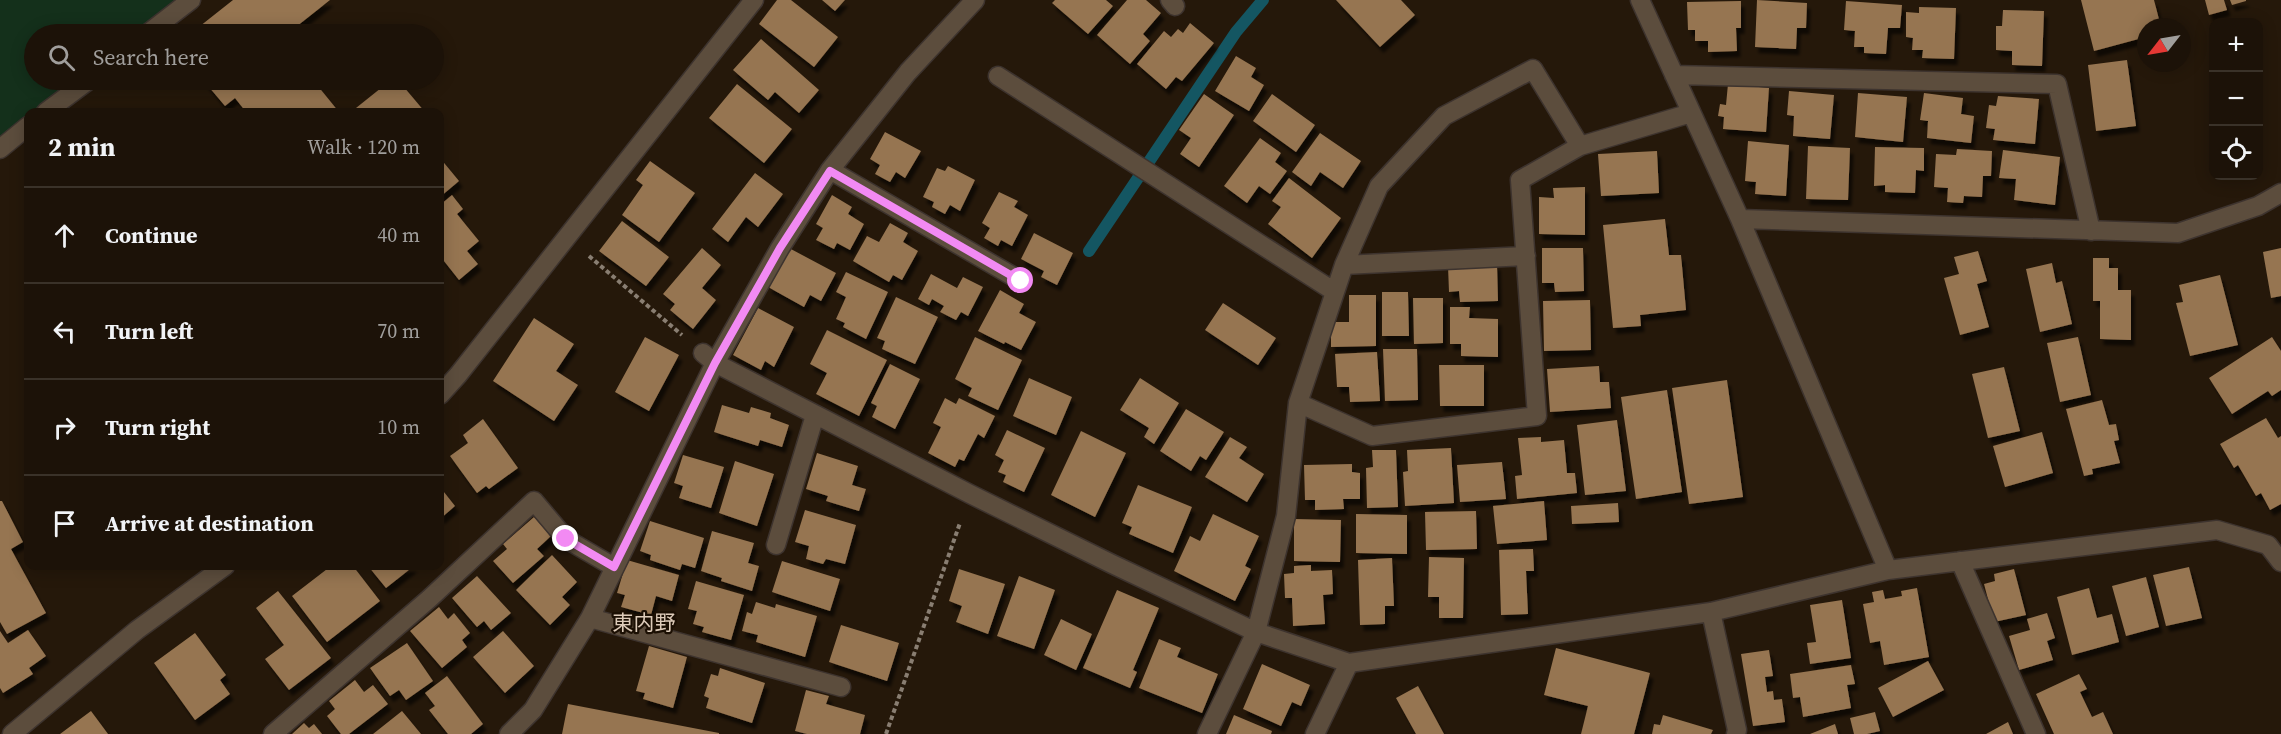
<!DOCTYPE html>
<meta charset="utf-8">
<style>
:root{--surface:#1c1208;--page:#292016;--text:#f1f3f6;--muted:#a09e9c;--line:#3a3229}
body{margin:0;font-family:"Source Serif 4","Noto Sans JP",serif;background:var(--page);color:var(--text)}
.controls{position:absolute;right:18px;top:18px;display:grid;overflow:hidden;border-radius:12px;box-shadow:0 3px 15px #0003}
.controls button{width:54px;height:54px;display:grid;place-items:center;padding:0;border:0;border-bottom:2px solid var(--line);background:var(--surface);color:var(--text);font:30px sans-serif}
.compass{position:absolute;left:2137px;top:18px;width:54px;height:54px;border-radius:50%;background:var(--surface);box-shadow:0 3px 15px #0003;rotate:239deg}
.stop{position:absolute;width:18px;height:18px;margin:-14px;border:4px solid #f28af3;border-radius:50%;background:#fff}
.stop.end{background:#f28af3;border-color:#fff;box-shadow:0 2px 6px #0008}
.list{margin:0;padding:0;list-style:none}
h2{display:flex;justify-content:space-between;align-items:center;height:78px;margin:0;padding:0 24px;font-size:26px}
h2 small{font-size:20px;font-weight:400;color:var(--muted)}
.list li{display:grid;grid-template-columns:39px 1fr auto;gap:18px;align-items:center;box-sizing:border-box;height:96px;padding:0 24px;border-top:2px solid var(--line)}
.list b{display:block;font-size:22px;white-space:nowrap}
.list em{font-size:20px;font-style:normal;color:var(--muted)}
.icon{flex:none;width:33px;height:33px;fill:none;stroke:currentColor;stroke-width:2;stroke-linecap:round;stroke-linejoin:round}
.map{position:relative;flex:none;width:2281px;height:734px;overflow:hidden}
.search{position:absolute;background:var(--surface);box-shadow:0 3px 15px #0003;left:24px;top:24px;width:420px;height:66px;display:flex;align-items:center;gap:15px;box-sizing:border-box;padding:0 21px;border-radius:33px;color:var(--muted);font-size:22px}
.panel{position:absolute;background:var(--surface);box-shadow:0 3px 15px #0003;left:24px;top:108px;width:420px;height:462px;border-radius:12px}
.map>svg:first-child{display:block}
.green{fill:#14301b}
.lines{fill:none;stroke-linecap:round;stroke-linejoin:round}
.stream{stroke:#145662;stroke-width:12}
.building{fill:#967551;filter:url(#shadow)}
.minor-casing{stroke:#3d332e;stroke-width:21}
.path{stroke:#897e72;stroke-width:4;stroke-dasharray:4.5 3;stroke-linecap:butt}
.minor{stroke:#5c4d3d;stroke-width:18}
.route{stroke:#f28af3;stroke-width:8}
.labels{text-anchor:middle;stroke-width:4.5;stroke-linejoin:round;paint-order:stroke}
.quarter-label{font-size:21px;fill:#ddcbb9;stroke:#1b0f03}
</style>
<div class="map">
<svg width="2281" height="734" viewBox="0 0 2281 734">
<defs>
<filter id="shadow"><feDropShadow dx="3.5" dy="6" stdDeviation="1.5" flood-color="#0009"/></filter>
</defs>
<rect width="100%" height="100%" fill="#25180a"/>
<path class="green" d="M0 0H189L149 34H34V80H85L38 112H28V119L0 139Z"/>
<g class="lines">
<path class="stream" d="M1089 251 1236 32 1263 0"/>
</g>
<path class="building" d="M233 0H330L287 34H190Z
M777 0H791L838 37 814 67 759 24Z
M822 0H845L835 11Z
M1055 0H1106L1113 6 1088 34 1052 3Z
M1127 0H1146L1161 13 1143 34 1150 41 1130 64 1097 35Z
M1336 0H1401L1415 15 1380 47Z
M1757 0 1807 3 1806 28H1797L1796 49 1755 47Z
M2081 0H2154L2161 27H2146V37L2094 51Z
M2205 0H2224L2227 10 2209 15Z
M2230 0H2246V1L2232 5Z
M1741 1V28H1736L1737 51 1708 52V41H1695V30H1688L1687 2Z
M1846 1 1902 5 1900 28H1888L1886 54 1864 53V47H1854L1855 31 1844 30Z
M1919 7 1956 8 1954 59 1922 58 1923 50H1912L1913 38 1906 37V12L1919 13Z
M2003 10 2044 11 2042 66 2012 65V51L1996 50V26H2002Z
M1190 23 1214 43 1182 81 1176 77 1166 89 1137 64 1164 31 1171 37 1178 29 1183 33Z
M761 39 819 90 799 113 775 92 768 100 733 70Z
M1236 56 1256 68 1251 77 1264 85 1249 111 1215 91Z
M2127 60 2136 126 2096 131 2088 65Z
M203 80H313L339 112H246L235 98 225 106Z
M391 80H398L425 112H351Z
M737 84 792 129 764 163 709 118Z
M1728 84 1769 88 1766 132 1723 129 1724 117 1718 116 1720 104 1726 105Z
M1789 91 1834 95 1830 139 1793 136 1794 116 1787 115Z
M1858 93 1907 97 1903 142 1855 137Z
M1924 93 1963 98 1961 114 1974 116 1971 143 1927 138 1928 121 1920 120Z
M1204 94 1234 115 1199 167 1180 154 1191 138 1179 130Z
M1272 94 1315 125 1296 152 1253 121Z
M1998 96 2039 99 2035 144 1993 140 1995 129 1986 128 1989 105 1996 106Z
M885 132 921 151 905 178 896 172 890 182 875 174 880 165 870 159Z
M1320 133 1361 161 1343 188 1320 172 1311 186 1292 172Z
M1260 138 1281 153 1275 162 1287 171 1270 194 1259 186 1247 203 1224 186Z
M1748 141 1789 145 1786 196 1755 194 1756 182 1745 181Z
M1808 146 1850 148 1848 200 1806 199Z
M1875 147 1924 148V171L1916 170 1915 193 1885 192V185L1874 186Z
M1957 149 1992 151 1991 176H1983L1982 197 1964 196 1963 203 1947 202 1948 188 1934 187 1936 154 1956 155Z
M2003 150 2060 157 2055 205 2014 200 2016 179 1999 178Z
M1657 151 1659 193 1601 196 1598 154Z
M440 158 459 181 440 197Z
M650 161 695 193 659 242 622 215 643 185 636 180Z
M948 166 975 180 960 211 950 205 945 214 932 207 934 202 923 197 937 168 945 171Z
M755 173 783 194 758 227 746 217 728 242 712 229Z
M1289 178 1341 218 1312 258 1268 224 1281 207 1272 201Z
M1585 187V235L1539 234V197L1554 198 1553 188Z
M999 192 1018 201 1014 207 1028 215 1012 246 1001 240 998 246 984 238 990 228 982 223Z
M452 195 463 209 457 214 479 241 467 251 478 264 459 280 440 256V205Z
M832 195 852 207 848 214 864 224 850 250 837 243 834 249 816 240 823 228 816 224Z
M1665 219 1669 255H1681L1686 310 1640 315 1641 326 1613 328 1603 225Z
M622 221 669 257 646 286 599 251Z
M890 223 908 233 903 242 918 251 902 280 893 275 889 282 853 261 867 236 879 242Z
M1034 233 1073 253 1057 285 1041 277 1044 271 1021 259Z
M702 248 721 265 702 288 716 300 693 329 670 310 675 304 663 294Z
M789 248 836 273 821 301 810 295 804 307 768 287Z
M1542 248H1583L1584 291 1555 292 1554 283H1542Z
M2281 248V296L2271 298 2263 252Z
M1978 251 1987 281 1977 284 1989 327 1960 335 1944 278 1959 274 1954 257Z
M2093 258H2109V268H2118V290H2131V340L2100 339V301H2093Z
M2052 263 2056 283 2062 281 2072 324 2040 332 2026 269Z
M1497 264 1498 301 1460 302 1459 291 1449 292 1448 266Z
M846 272 888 292 866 339 843 327 845 323 836 319 846 297 836 292Z
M931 274 957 288 963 277 983 287 968 316 961 312 956 320 940 312 944 306 932 299 929 305 918 299Z
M2220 275 2238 345 2190 356 2176 303 2183 302 2179 285Z
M1000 290 1024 304 1019 313 1036 322 1021 350 1005 342 1004 344 978 331Z
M1382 292H1408L1409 336H1382Z
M1349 295H1376V346L1331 347V322H1349Z
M896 297 938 317 915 364 882 349 885 341 877 338Z
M1413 298H1443V343L1414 344Z
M1590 300 1591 350 1544 351 1543 301Z
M1223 303 1276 338 1258 365 1205 330Z
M1450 307H1470L1469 318 1498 319V357L1461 356V344H1450Z
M758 308 794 327 774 367 765 361 761 370 733 355Z
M534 318 574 344 556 371 578 385 554 421 493 381Z
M827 330 887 360 859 416 816 394 827 373 810 364Z
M645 337 679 355 649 411 615 392Z
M975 337 1022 360 998 410 968 396 972 388 955 379Z
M2078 337 2091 395 2060 402 2047 343Z
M2272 337 2281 351V390L2272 396 2268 391 2232 414 2209 378Z
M1383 349H1417L1418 400 1385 401Z
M1377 352 1380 401 1350 402 1349 387H1337L1335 354Z
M890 364 920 379 895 429 872 417 877 406 871 403Z
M1439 365H1484V406H1440Z
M1599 366 1600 382H1609L1611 408 1550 412 1547 369Z
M2004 367 2020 431 1988 438 1972 374Z
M1029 378 1072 397 1056 435 1013 416Z
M1140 378 1179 403 1154 444 1144 437 1149 428 1120 410Z
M1727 380 1743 497 1689 504 1672 388Z
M1667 390 1682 492 1636 499 1621 397Z
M945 398 956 404 959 398 995 416 984 438 978 434 964 461 959 459 955 467 928 453 941 427 933 423Z
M2102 400 2109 425 2116 424 2119 440 2114 441 2120 463 2092 469 2093 474 2084 476 2066 409Z
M722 405 749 413 751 407 771 413 770 418 789 425 782 447 760 440 758 446 714 432Z
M1186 409 1224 432 1206 460 1200 456 1191 471 1160 451Z
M2266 418 2278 438 2281 436V504L2270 510 2261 493 2256 496 2238 465 2234 468 2220 444Z
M483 419 518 468 489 489 486 486 477 493 450 456 468 443 463 435Z
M1617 420 1626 491 1585 495 1577 425Z
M1007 430 1045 448 1024 492 1003 482 1006 475 998 472 1004 460 995 455Z
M1081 431 1126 453 1095 517 1051 495Z
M2042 432 2053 473 2005 487 1993 446Z
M1230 437 1247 447 1239 458 1264 474 1247 502 1205 477Z
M1541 437V442L1564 440 1567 473H1575L1577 493 1517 499 1515 476 1522 475 1518 438Z
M1451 448 1454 503 1405 506 1403 472 1408 471 1407 450Z
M1372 450H1396L1398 507 1367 508 1366 468 1373 467Z
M817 453 858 466 852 485 866 489 859 511 826 501 828 496 806 489Z
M683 455 724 467 711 508 679 498 683 486 674 483Z
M735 461 774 474 757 526 719 513Z
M1502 462 1506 499 1460 502 1457 465Z
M1352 464V472L1360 473V499H1343L1344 509 1315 510V500H1305L1304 465Z
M1138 485 1192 507 1173 553 1129 534 1132 527 1122 523Z
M440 487 455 506 440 519Z
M0 501H2L23 542 11 549 46 613 7 634 0 622Z
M1544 501 1547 540 1497 544 1493 506Z
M1618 503 1619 522 1572 524 1571 506Z
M805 510 856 525 845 564 826 559 823 564 806 559 809 546 795 542Z
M1476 511 1477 549 1426 550 1425 512Z
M1213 514 1259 536 1245 566 1251 569 1235 601 1174 571 1190 536 1200 541Z
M1356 514 1407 515V554L1356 553Z
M534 517 551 536 537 549 544 556 513 583 493 561 507 549 503 544Z
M1294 519 1341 520 1340 562 1294 561Z
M650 521 704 538 695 568 682 564 680 570 650 560 651 555 640 551Z
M712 531 754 543 748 563 759 566 752 591 721 581 722 578 701 571Z
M1533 549 1534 571H1526L1528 614 1501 615 1499 550Z
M552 555 577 582 562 597 570 605 550 625 516 590Z
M1429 557 1464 558 1463 618H1439V597H1428Z
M1392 558 1394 606H1385V624L1360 625 1358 560Z
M627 560 679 575 672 601 656 596 651 615 621 607 625 595 617 593Z
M782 561 840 579 830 611 772 592Z
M1311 565V571L1332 570 1333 594 1323 595 1325 624 1293 626 1292 598H1285L1284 574 1294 573V566Z
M331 566H353L380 601 327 642 292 596Z
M368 566H414L386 588Z
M2189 567 2202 618 2166 626 2153 575Z
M959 569 1005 584 988 634 956 622 962 606 949 601Z
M2014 569 2026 615 1994 622 1984 584 1995 581 1994 574Z
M477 576 511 613 491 630 484 621 477 627 452 598Z
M1019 576 1055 590 1034 649 997 636Z
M2146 577 2159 627 2126 636 2112 586Z
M696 581 744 595 731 640 702 632 704 627 693 624 697 611 688 609Z
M1917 588 1929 657 1884 665 1880 641 1870 643 1863 604 1874 602 1872 592 1883 590 1885 599 1902 596 1901 591Z
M2089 588 2097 618 2112 614 2119 642 2072 655 2057 597Z
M1117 590 1159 608 1133 670 1137 672 1130 688 1083 668Z
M278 591 331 658 289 690 265 659 284 645 256 608Z
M1842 600 1851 658 1810 664 1807 643 1816 642 1810 605Z
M756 602 775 608 776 604 817 616 805 657 756 642 758 635 742 631 747 612 752 614Z
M439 607 448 619 454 613 470 633 462 640 467 647 442 668 410 631Z
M2047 613 2055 638 2047 641 2053 660 2019 670 2009 636 2030 630 2027 619Z
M1061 619 1092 634 1076 670 1044 655Z
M841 625 899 643 887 681 829 662Z
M28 630 46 656 29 668 33 674 3 693 0 688V631L8 643Z
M503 631 534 666 505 693 473 657Z
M195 633 226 675 220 680 230 694 195 720 154 663Z
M1159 639 1181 648 1177 657 1218 674 1202 713 1139 688Z
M407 643 433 681 406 700 399 690 390 696 370 668Z
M649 646 687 657 673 708 643 699 645 693 636 691Z
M1556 648 1650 673 1634 734H1581L1588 706 1544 695Z
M1769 650 1773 676 1765 677 1767 692 1773 691 1774 700 1782 699 1785 722 1753 726 1741 654Z
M1928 661 1944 690 1893 717 1878 688Z
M1262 664 1310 685 1301 706 1292 702 1281 726 1243 709Z
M1851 665 1855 684 1847 685 1851 708 1803 717 1800 697 1793 698 1790 674Z
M720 668 765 683 752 723 706 708 709 698 704 696 711 674 718 676Z
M2079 674 2087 689 2080 692 2092 717 2103 712 2113 734H2054L2036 694Z
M447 676 483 724 471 734H448L429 710 435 706 425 693Z
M355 680 364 692 373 685 388 704 349 734H341L327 716 335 709 329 701Z
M1418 686 1444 734H1416L1396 698Z
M806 690 829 696 826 704 865 715 860 734H807L795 731Z
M568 704 719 733V734H562Z
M91 711 108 734H60Z
M402 711 421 734H373Z
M1875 712 1880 731 1867 734H1854L1850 718Z
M1234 715 1272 731 1271 734H1226Z
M1663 715 1713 730 1711 734H1652L1654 724 1660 725Z
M2008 722 2013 734H1986Z
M304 723 309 728 314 724 322 734H292Z
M1835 724 1838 734H1810Z"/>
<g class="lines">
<g class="minor-casing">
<path id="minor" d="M1170 0 1175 6
M1640 0 1740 219 1888 570
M147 34 191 0
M1674 75 2057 84 2091 231
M998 76 1335 292
M46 112 89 80
M0 149 28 126
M830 170 1021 281
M1740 219 2178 233 2258 206 2281 193
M1344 265 1526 256
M703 353 715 363 970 494 1112 564 1256 632 1349 663 1711 612 1888 570 2217 530 2268 545 2281 562
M440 395 458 375 754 0
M1298 403 1372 436 1537 416 1520 180 1580 146 1691 113
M776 545 815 415
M1960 561 2036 734
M1711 612 1737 730 1736 734
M590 618 841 687
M12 734 137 630 225 566
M273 734 429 599 534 501 566 539 614 567
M509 734 533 710 590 618 715 363 780 248 830 170 908 72 975 0
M1207 734 1256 632 1286 516 1298 403 1344 265 1379 186 1444 116 1533 69 1580 146
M1315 734 1349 663"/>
</g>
<path class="path" d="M589 256 682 335
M886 734 960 523"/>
<use href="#minor" class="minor"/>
</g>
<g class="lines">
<path class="route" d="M566 539 614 567 715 363 780 248 830 171 1021 281"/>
</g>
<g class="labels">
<g class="quarter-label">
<text x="644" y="630">東内野</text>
</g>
</g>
</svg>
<div class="controls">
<button>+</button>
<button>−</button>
<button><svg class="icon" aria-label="locate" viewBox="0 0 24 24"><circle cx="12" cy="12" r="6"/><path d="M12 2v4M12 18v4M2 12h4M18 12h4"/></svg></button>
</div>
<svg class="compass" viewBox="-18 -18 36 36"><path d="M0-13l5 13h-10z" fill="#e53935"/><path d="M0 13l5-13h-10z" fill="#a09e9c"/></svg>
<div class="stop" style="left:1021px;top:281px"></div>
<div class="stop end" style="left:566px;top:539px"></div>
<div class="search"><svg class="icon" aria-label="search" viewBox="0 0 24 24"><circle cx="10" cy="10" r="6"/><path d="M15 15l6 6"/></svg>Search here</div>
<section class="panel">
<h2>2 min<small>Walk · 120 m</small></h2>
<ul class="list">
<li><svg class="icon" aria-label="ahead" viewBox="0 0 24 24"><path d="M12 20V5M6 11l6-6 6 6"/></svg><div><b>Continue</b></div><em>40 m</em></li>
<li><svg class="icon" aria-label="left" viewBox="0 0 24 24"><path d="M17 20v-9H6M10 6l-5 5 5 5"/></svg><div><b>Turn left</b></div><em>70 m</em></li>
<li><svg class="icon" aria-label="right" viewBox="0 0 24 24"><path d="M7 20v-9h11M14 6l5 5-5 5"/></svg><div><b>Turn right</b></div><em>10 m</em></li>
<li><svg class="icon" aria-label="arrive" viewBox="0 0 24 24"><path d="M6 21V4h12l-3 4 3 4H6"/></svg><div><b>Arrive at destination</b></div></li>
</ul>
</section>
</div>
